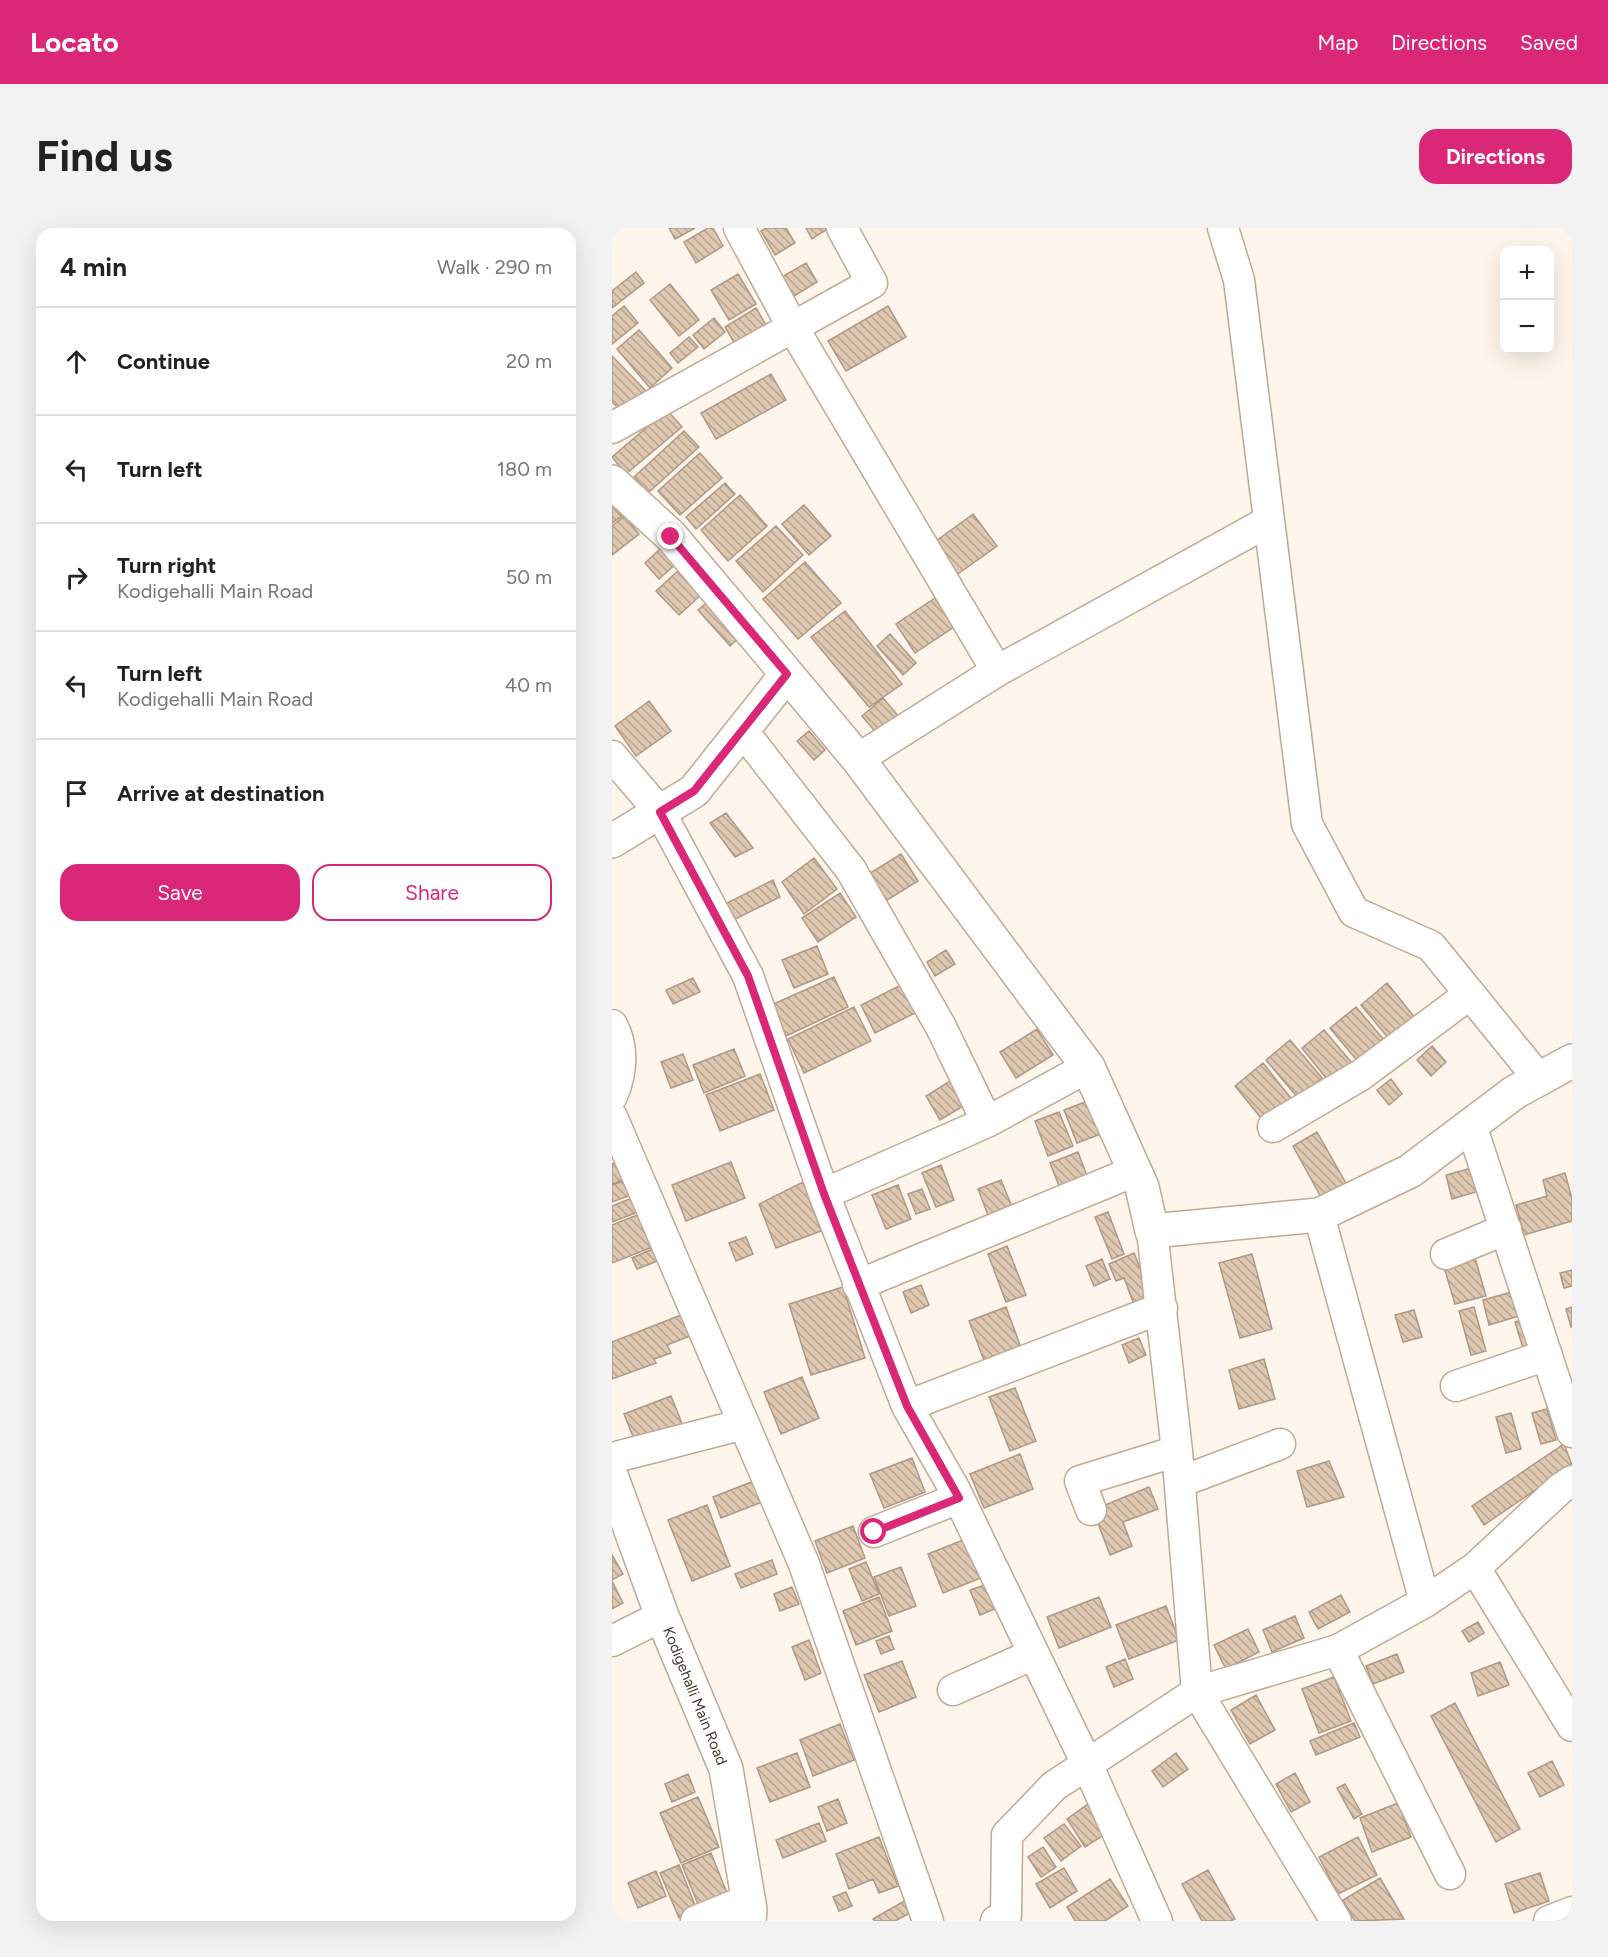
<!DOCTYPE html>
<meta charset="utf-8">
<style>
:root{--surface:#fff;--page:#f2f2f2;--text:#222;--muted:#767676;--line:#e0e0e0;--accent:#db2777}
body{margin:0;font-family:Figtree,sans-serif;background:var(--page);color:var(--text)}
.controls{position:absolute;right:18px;top:18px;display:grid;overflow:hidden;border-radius:12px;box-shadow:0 6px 24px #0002}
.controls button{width:54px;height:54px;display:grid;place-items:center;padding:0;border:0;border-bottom:2px solid var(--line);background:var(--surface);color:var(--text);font:30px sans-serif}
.stop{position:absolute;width:18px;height:18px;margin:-14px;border:4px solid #db2777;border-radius:50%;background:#fff}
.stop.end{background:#db2777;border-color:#fff;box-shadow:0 2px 6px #0008}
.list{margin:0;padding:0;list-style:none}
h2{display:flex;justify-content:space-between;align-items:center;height:78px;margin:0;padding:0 24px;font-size:26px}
h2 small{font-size:20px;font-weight:400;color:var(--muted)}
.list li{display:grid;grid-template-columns:39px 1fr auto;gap:18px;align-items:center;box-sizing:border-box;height:108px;padding:0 24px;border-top:2px solid var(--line)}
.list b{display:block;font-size:22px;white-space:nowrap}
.list p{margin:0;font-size:20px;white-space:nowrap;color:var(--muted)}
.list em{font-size:20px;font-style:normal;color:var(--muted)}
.actions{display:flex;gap:12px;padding:18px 24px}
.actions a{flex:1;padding:14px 0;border:2px solid var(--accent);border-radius:18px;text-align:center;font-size:21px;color:var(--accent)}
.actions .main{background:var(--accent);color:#fff}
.icon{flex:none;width:33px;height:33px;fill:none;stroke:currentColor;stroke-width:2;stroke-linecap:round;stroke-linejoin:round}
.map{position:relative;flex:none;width:960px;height:1693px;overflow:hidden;border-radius:18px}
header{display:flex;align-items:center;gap:36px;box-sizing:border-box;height:84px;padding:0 30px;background:var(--accent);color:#fff}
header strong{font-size:28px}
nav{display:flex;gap:33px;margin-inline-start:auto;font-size:21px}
.intro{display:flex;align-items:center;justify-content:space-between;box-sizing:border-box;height:144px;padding:0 36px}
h1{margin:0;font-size:42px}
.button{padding:15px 27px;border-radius:18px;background:var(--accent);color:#fff;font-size:21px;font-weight:700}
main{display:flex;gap:36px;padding:0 36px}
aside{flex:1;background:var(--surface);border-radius:18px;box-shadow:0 6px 24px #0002}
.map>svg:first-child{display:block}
.building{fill:url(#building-back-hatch);stroke:#af9985;stroke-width:1.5}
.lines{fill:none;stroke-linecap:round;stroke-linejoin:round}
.street-casing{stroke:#c0aa95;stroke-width:33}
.secondary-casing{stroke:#c0aa95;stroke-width:36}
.street{stroke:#fff;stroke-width:30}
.secondary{stroke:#fff;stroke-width:33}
.route{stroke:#db2777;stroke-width:8}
.labels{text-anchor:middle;stroke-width:6;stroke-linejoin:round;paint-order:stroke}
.street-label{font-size:15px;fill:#443b32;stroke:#fff}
</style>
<header>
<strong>Locato</strong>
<nav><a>Map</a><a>Directions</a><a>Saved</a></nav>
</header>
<div class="intro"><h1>Find us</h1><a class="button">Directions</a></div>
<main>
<aside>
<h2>4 min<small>Walk · 290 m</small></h2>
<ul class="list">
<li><svg class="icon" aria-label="ahead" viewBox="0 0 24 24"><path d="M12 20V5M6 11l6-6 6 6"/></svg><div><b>Continue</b></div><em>20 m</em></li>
<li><svg class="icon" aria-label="left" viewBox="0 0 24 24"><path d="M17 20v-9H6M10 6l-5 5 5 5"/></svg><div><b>Turn left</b></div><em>180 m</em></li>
<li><svg class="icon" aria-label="right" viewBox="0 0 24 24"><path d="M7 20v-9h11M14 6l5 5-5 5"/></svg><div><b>Turn right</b><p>Kodigehalli Main Road</p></div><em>50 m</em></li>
<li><svg class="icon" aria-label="left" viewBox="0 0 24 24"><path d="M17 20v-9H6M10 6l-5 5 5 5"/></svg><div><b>Turn left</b><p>Kodigehalli Main Road</p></div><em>40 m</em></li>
<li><svg class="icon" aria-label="arrive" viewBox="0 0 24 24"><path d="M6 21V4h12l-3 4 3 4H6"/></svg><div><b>Arrive at destination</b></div></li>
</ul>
<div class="actions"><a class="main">Save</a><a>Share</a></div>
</aside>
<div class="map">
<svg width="960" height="1693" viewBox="0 0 960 1693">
<defs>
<pattern id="building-back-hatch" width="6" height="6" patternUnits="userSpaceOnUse" patternTransform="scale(1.5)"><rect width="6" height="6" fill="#dfc8b2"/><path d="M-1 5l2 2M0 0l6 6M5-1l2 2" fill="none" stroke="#b6a491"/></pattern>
</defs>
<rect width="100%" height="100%" fill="#fef5ec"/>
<path class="building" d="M57 0H83L63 11Z
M96 0H101L111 18 84 35 72 14Z
M154 0H174L183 15 163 27 149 3Z
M194 0H217L200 11Z
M194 35 205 54 172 74 161 54Z
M24 44 32 55 0 80V63Z
M126 46 144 76 117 92 99 62Z
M58 56 87 92 67 108 38 72Z
M12 78 26 95 0 116V88Z
M276 78 294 109 234 143 216 113Z
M144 80 160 107 129 126 113 99Z
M102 90 113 104 92 121 81 107Z
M27 102 60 140 38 160 5 121Z
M77 109 86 119 66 135 58 125Z
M0 128 34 163 11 185 0 174Z
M159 146 174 172 104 211 89 185Z
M55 182 70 199 14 246 0 229Z
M72 203 87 219 36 265 22 249Z
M88 225 110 250 68 287 46 263Z
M113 255 123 266 84 301 74 289Z
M128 267 155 298 116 333 89 302Z
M0 274 10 288 0 295Z
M192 277 219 308 197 327 170 296Z
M361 286 385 318 343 348 320 316Z
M13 288 27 306 0 327V298Z
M164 298 191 327 151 364 124 333Z
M51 318 66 334 47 351 33 335Z
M193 334 229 375 186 411 151 371Z
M68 341 91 365 67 387 44 363Z
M100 370 132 405 118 418 86 382Z
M323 370 342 399 303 425 284 396Z
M233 383 290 456 257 479 199 409Z
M278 406 304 435 291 447 265 418Z
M271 470 287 489 266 507 250 488Z
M37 473 59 503 24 528 3 498Z
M197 503 213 522 202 532 185 513Z
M114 585 141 620 123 629 98 595Z
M289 626 306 653 272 674 255 647Z
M202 630 225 661 192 686 170 654Z
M161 652 168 669 115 695 107 679Z
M228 665 244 689 206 714 190 690Z
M205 718 216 746 182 760 170 732Z
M334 722 343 736 323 748 315 734Z
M222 749 236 779 174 808 159 777Z
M81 750 88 764 61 776 54 762Z
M775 755 808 796 782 817 749 777Z
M289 757 303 785 263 805 249 777Z
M242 779 259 813 192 845 176 811Z
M744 779 778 819 752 841 718 800Z
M425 801 441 827 404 850 388 824Z
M712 802 745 841 722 860 690 820Z
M678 812 710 850 686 870 654 832Z
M820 818 834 834 819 848 805 832Z
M122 821 133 848 92 865 81 837Z
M71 826 81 852 59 860 49 834Z
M651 835 681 873 654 896 623 858Z
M148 846 162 882 108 903 94 867Z
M343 850 358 874 328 892 314 868Z
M779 851 790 866 777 877 765 862Z
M481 871 494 904 465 915 452 882Z
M447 884 461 918 436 928 423 893Z
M705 904 735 957 710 971 681 918Z
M466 924 477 953 449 963 438 935Z
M6 933 13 951 0 956V936Z
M119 934 133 970 74 993 60 957Z
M329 937 342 972 324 979 310 945Z
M860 940 867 963 840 971 834 947Z
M953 945 960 971V993L912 1007 904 977 935 968 931 952Z
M14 952 19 967 0 974V957Z
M389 952 403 986 379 995 366 961Z
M191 954 209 1003 164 1020 147 976Z
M286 957 299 991 274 1001 260 967Z
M310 961 318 981 304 986 296 966Z
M20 970 26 984 0 994V978Z
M496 984 512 1026 500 1031 483 989Z
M30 985 43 1018 0 1035V997Z
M134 1009 141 1026 124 1033 117 1015Z
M395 1018 414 1067 394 1074 376 1026Z
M43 1020 48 1032 25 1041 20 1030Z
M522 1025 541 1072 523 1079 512 1050 504 1053 497 1036Z
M640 1026 660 1101 628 1110 607 1035Z
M863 1030 874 1068 843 1076 832 1039Z
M490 1031 498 1051 482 1058 474 1038Z
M960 1042V1058L952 1060 948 1045Z
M309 1057 317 1077 299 1085 291 1064Z
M231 1059 253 1130 199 1147 177 1076Z
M903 1063 910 1087 877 1097 871 1072Z
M394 1079 411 1125 375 1140 357 1093Z
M862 1079 874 1123 859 1127 847 1083Z
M960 1079V1098L959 1099 954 1081Z
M802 1082 810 1109 791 1114 783 1087Z
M69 1087 78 1108 55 1117 59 1125 42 1131 44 1135 0 1151V1114Z
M921 1088 929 1119 912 1123 903 1094Z
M527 1110 534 1127 517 1135 510 1117Z
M652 1131 663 1171 627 1181 617 1142Z
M190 1149 207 1190 169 1206 152 1164Z
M403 1160 424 1213 398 1223 377 1169Z
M59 1168 73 1203 26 1221 12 1186Z
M935 1181 944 1212 929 1216 920 1185Z
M899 1185 909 1221 894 1225 884 1189Z
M952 1216 960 1237 872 1297 860 1278Z
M408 1226 421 1261 372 1280 358 1246Z
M300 1230 313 1264 272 1280 258 1246Z
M717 1233 732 1269 695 1279 685 1243Z
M142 1253 150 1274 109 1290 101 1269Z
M537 1259 546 1281 511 1294 520 1318 498 1327 481 1282Z
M95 1277 118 1338 80 1353 56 1292Z
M241 1298 253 1330 215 1345 203 1313Z
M364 1307 379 1346 331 1365 316 1326Z
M0 1327 11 1346 0 1352Z
M160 1332 165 1346 129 1360 123 1346Z
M254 1334 267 1366 250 1373 237 1341Z
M289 1339 304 1378 277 1388 262 1349Z
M0 1353 11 1375 0 1381Z
M376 1356 385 1380 368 1387 358 1362Z
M180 1359 187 1376 168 1383 162 1366Z
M729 1367 738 1384 706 1401 697 1384Z
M267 1369 280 1403 244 1417 231 1383Z
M487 1369 499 1399 447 1420 435 1389Z
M554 1378 567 1412 517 1431 504 1397Z
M683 1388 692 1410 660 1424 651 1402Z
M866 1394 872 1405 857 1414 850 1403Z
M636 1401 647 1424 614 1441 602 1417Z
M277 1408 282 1421 269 1426 264 1413Z
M197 1412 209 1445 193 1452 180 1419Z
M785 1426 792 1444 761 1456 754 1438Z
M513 1431 521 1451 502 1459 494 1439Z
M290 1433 304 1469 267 1484 252 1447Z
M888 1434 897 1457 866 1468 859 1445Z
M722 1449 739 1493 707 1505 690 1461Z
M644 1467 663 1502 638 1516 619 1482Z
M843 1475 908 1601 884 1614 819 1488Z
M742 1495 748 1509 704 1527 698 1513Z
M228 1496 242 1532 201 1548 188 1512Z
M185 1525 198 1559 158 1574 145 1540Z
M564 1525 576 1541 551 1559 540 1543Z
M940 1533 952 1557 928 1569 916 1545Z
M683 1545 698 1574 679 1584 664 1556Z
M76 1546 83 1564 60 1574 53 1556Z
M733 1556 750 1586 742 1591 725 1560Z
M86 1569 107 1619 69 1635 48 1585Z
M226 1571 235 1595 215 1603 206 1579Z
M786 1575 799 1609 760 1624 748 1590Z
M476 1576 495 1605 473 1619 455 1591Z
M207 1595 214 1613 171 1630 164 1612Z
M452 1596 469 1618 449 1633 432 1610Z
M267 1609 286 1658 267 1665 261 1651 237 1661 224 1626Z
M746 1609 765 1647 726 1666 707 1629Z
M431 1619 444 1639 429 1649 416 1629Z
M99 1625 117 1670 88 1681 70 1637Z
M67 1637 85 1682 67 1690 48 1645Z
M452 1640 465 1663 438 1680 424 1656Z
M596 1642 623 1691 618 1693H590L570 1656Z
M44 1643 54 1668 26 1680 16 1655Z
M928 1645 937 1673 902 1685 893 1656Z
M768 1650 792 1691 743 1693 731 1672Z
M498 1651 516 1678 493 1693H463L455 1679Z
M234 1664 240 1678 227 1683 221 1669Z
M294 1672 300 1684 283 1693H263L261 1691Z"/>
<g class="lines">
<g class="street-casing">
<path id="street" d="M127 0 180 98 385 443
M611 0 627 52 695 596 742 684 819 718 927 851
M0 200 260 55 230 0
M130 502 239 642 329 799 375 894
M0 528 48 584 136 748 212 966 295 1178 343 1262 475 1536 545 1693
M246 531 385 443 657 293
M0 797C12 819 10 845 0 868
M0 889 192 1336 316 1693
M859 897 960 1204
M661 899 749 847 858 766
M212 966 375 894 476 839
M707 987 813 1374
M834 1026 894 1001
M246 1057 523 943
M844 1158 935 1127
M295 1178 550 1080
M0 1230 132 1196
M568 1254 668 1216
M479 1282 468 1253 565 1223
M262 1304 347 1270
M863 1340 960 1498
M0 1413 50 1388
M726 1422 838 1646
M341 1462 422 1426
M84 1693 136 1672
M384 1693 394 1687 395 1607 442 1558 585 1464 565 1223 540 1003
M724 1693 585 1464 726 1422 813 1374 863 1340 948 1261 960 1253
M937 1693 960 1684"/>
</g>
<g class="secondary-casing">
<path id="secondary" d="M0 254 59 308 175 446 82 563 0 613
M175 446 246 531 476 839 530 959 540 1003 707 987 798 943 903 864 960 833
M0 1250 50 1388 114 1541 138 1681 137 1693"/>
</g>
<use href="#street" class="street"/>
<use href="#secondary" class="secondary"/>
</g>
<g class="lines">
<path class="route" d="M59 309 175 446 82 563 48 584 136 748 212 966 295 1178 347 1270 262 1304"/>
</g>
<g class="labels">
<g class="street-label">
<text transform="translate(83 1468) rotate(68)" y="5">Kodigehalli Main Road</text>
</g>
</g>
</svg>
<div class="controls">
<button>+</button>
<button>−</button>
</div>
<div class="stop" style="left:262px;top:1304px"></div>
<div class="stop end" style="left:59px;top:309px"></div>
</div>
</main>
